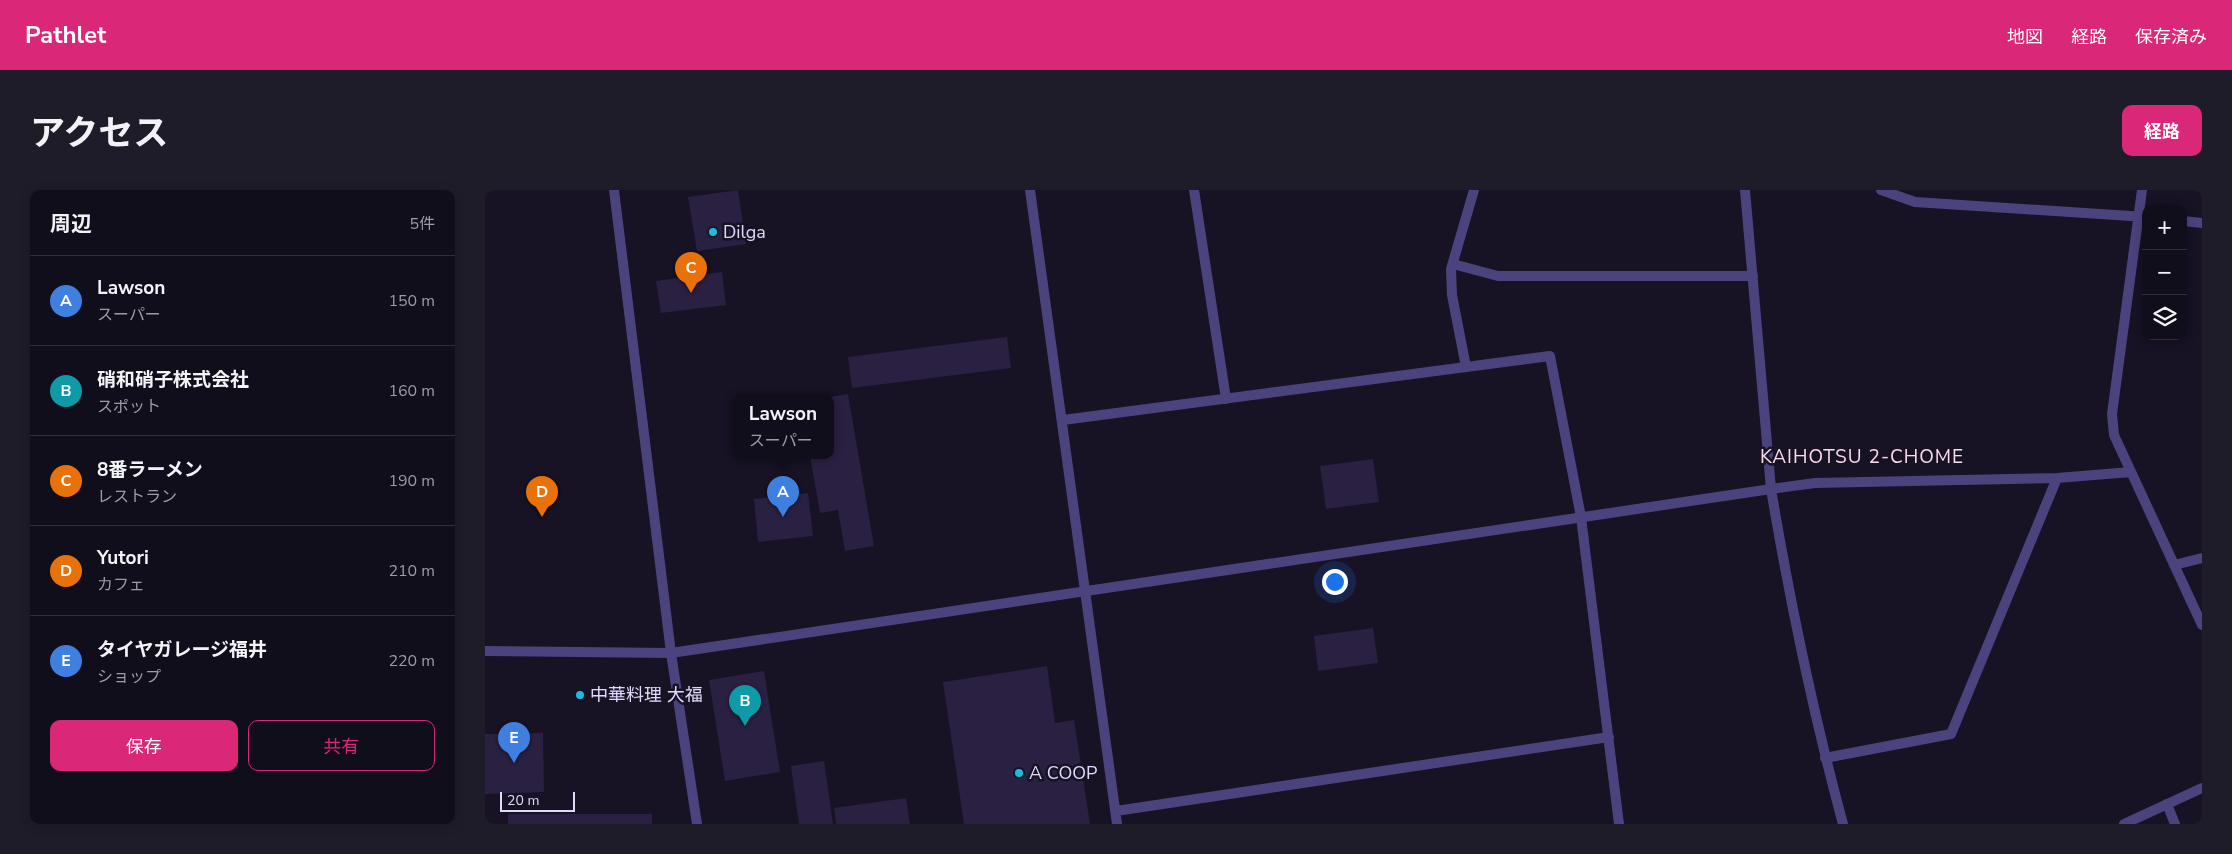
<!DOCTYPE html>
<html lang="ja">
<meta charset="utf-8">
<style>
:root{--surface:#110e1b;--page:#1e1c28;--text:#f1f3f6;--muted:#9c9ca3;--line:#302e3a;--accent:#db2777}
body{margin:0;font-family:"Nunito Sans","Noto Sans JP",sans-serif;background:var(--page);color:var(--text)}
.controls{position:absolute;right:15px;top:15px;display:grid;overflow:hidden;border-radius:10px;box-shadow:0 2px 12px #0003}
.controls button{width:45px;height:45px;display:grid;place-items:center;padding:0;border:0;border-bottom:1px solid var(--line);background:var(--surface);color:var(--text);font:25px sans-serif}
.scale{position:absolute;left:15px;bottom:12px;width:75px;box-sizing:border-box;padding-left:5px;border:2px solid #e0dafa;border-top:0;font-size:14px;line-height:18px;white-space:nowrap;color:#e0dafa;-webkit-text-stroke:4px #171224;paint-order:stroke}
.you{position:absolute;left:849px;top:391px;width:18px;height:18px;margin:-12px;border:4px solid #fff;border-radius:50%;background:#1a73e8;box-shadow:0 0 0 8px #1a73e833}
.badge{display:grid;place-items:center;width:32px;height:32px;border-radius:50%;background:var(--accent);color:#fff;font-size:16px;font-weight:700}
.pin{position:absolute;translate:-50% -41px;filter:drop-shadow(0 1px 2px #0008)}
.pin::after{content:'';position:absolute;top:26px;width:18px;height:15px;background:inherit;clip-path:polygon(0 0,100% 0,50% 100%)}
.popup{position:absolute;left:247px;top:204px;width:102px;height:65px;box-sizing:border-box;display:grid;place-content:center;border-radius:10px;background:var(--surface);filter:drop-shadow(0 1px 4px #0005);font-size:16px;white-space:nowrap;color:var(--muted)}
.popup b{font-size:19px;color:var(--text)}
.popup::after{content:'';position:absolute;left:50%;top:100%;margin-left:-10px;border:10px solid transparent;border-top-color:var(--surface)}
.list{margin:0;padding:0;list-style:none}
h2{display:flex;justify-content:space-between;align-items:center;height:65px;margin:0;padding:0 20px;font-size:21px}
h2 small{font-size:16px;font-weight:400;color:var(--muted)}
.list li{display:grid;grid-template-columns:32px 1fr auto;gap:15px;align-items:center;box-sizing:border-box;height:90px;padding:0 20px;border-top:1px solid var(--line)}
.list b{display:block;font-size:19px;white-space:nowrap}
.list p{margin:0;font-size:16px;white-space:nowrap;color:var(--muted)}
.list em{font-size:16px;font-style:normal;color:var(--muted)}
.actions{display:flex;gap:10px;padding:15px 20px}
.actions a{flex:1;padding:11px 0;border:1px solid var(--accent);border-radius:10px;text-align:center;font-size:18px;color:var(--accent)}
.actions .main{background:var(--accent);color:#fff}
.icon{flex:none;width:28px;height:28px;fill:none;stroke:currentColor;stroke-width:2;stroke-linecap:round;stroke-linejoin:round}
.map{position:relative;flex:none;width:1717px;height:634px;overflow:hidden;border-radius:10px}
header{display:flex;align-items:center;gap:30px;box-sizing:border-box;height:70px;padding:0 25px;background:var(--accent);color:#fff}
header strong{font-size:24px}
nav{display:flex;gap:28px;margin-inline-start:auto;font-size:18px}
.intro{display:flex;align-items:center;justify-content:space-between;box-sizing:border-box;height:120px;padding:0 30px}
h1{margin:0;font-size:35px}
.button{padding:12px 22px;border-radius:10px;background:var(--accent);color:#fff;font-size:18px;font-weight:700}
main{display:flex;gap:30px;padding:0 30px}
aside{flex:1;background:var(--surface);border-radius:10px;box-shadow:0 2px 12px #0003}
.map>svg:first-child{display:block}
.building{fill:#2a2042}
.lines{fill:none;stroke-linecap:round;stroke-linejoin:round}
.service{stroke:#4b437d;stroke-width:10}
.minor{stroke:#4b437d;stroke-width:10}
.tertiary{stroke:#4b437d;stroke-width:10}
.poi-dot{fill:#1ebbe1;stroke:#171224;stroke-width:2}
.labels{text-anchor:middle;stroke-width:5;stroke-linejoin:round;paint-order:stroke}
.poi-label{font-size:18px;fill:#e0dafa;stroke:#171224;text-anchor:start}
.neighbourhood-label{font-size:19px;letter-spacing:1px;fill:#fadbec;stroke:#171224}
</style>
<header>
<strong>Pathlet</strong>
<nav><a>地図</a><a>経路</a><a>保存済み</a></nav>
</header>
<div class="intro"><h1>アクセス</h1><a class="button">経路</a></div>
<main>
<aside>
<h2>周辺<small>5件</small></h2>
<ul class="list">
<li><span class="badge" style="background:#3f7fe0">A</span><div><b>Lawson</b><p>スーパー</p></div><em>150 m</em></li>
<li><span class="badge" style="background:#0f9aa8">B</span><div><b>硝和硝子株式会社</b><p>スポット</p></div><em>160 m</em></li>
<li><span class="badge" style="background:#e8710a">C</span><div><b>8番ラーメン</b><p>レストラン</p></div><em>190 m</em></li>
<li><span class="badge" style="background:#e8710a">D</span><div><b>Yutori</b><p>カフェ</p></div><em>210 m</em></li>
<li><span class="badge" style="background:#3f7fe0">E</span><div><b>タイヤガレージ福井</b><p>ショップ</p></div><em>220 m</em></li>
</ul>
<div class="actions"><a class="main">保存</a><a>共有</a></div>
</aside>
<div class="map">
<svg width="1717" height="634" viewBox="0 0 1717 634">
<rect width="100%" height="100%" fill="#171224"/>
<path class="building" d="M253 0 261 54 212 61 203 7Z
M237 82 241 115 176 123 171 91Z
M522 147 526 178 367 198 363 167Z
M363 204 389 356 360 361 353 320 335 323 325 266H346V207Z
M888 269 894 312 841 319 835 276Z
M323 303 328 346 273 352 269 309Z
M888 438 893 473 833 481 829 446Z
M562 476 570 533 589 530 605 634H479L458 492Z
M279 481 295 582 240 591 224 490Z
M58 543 59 602 0 604V544Z
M339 571 348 634H314L306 576Z
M421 608 425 634H351L349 618Z
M23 624H167V634H23Z"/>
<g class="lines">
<path class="service" d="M968 74 1013 86H1268
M981 177 967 105 966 79 989 0
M1682 614 1690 634"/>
<path class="minor" d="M545 0 632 634
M709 0 741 209
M1260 0 1286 299 1330 293 1572 288 1646 282
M1396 0 1430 12 1661 27
M1657 0 1627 224 1629 245 1717 435
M1698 31 1717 33
M578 230 1065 166 1096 327 1134 634
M1689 375 1717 368
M1340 568 1466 544 1572 288
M631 621 1124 547"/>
<path class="tertiary" d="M129 0 186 463 212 634
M0 461 186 463 1286 299C1305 412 1328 523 1358 634
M1639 634 1717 598"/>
</g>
<g class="poi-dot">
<circle cx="228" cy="42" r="5"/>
<circle cx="95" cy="505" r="5"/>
<circle cx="534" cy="583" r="5"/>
</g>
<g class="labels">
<g class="poi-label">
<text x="238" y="48">Dilga</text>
<text x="105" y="511">中華料理 大福</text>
<text x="544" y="589">A COOP</text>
</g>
<g class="neighbourhood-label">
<text x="1377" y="273">KAIHOTSU 2-CHOME</text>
</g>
</g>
</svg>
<div class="controls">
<button>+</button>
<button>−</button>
<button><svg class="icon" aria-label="layers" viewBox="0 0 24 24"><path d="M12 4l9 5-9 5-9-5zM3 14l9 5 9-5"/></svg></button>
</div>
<div class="scale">20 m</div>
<div class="you"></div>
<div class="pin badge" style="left:298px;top:327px;background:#3f7fe0">A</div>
<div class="popup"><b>Lawson</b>スーパー</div>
<div class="pin badge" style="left:260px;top:536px;background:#0f9aa8">B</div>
<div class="pin badge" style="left:206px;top:103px;background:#e8710a">C</div>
<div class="pin badge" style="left:57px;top:327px;background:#e8710a">D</div>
<div class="pin badge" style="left:29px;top:573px;background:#3f7fe0">E</div>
</div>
</main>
